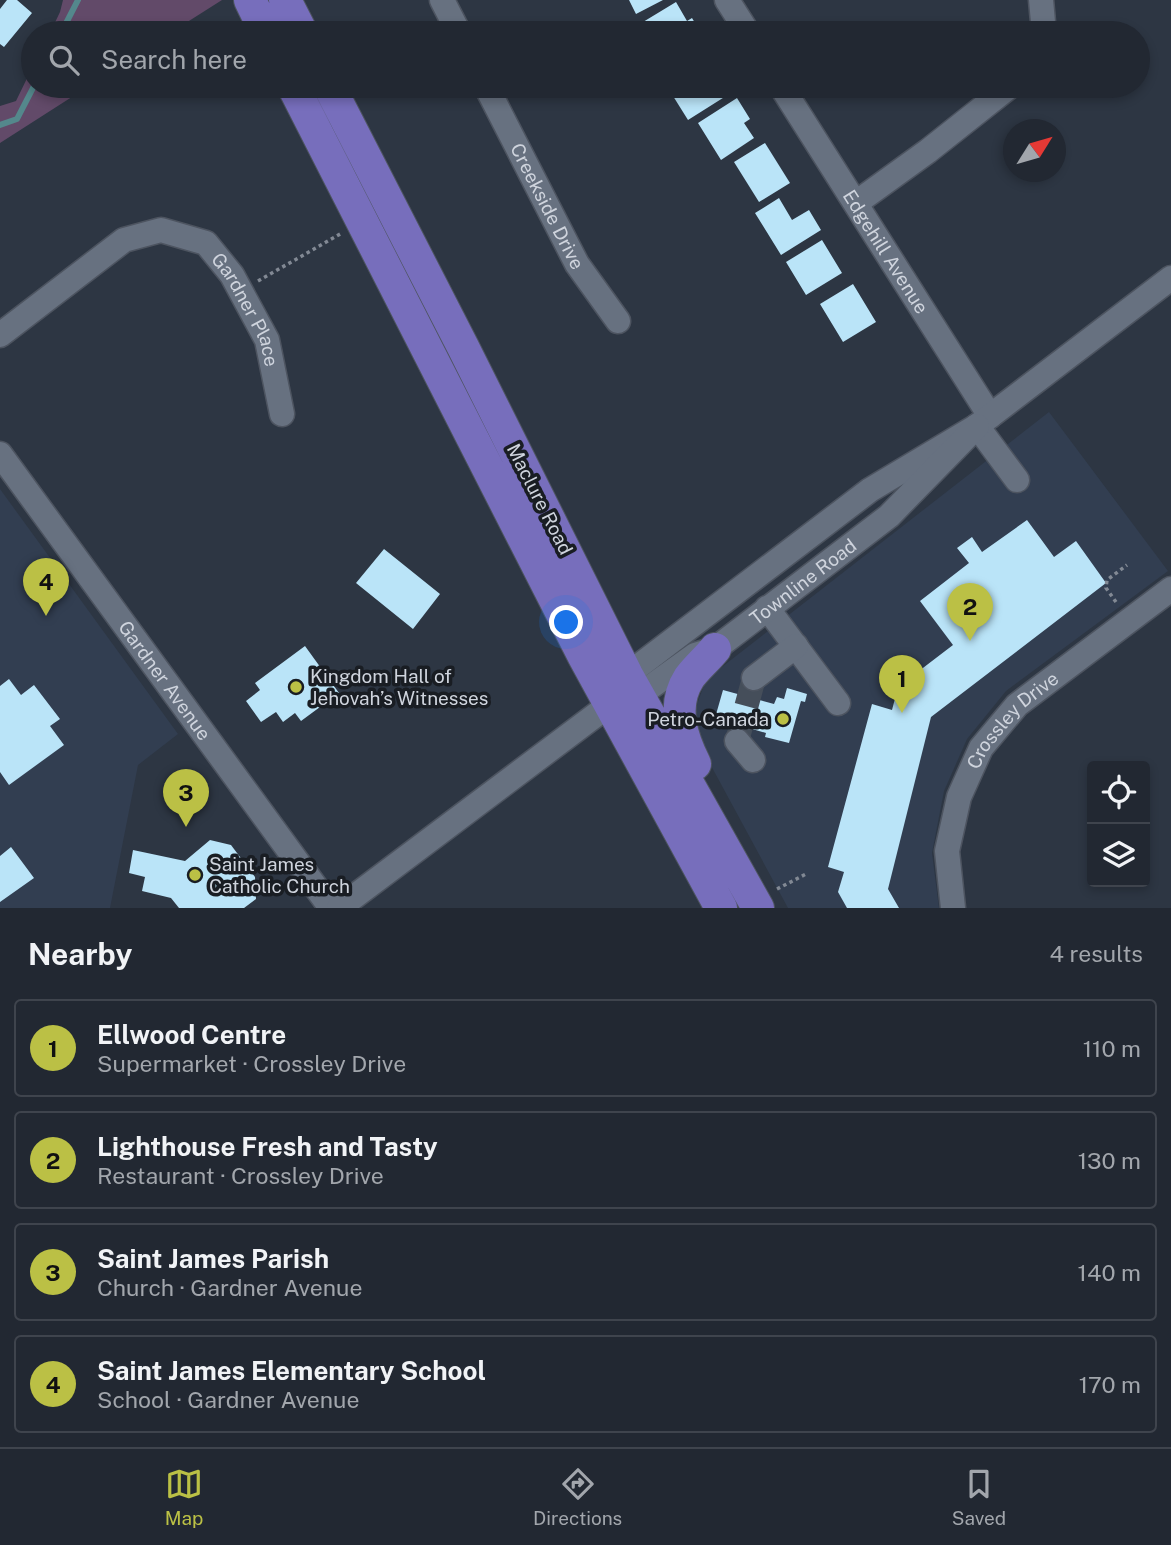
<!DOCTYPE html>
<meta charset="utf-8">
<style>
:root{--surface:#222832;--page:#2e343e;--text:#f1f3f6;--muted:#a2a6ac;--line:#3f444d;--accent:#bbc045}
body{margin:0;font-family:"Public Sans",sans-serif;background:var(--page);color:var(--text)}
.controls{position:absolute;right:21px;bottom:21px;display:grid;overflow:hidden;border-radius:7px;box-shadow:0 4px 10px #0003}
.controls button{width:63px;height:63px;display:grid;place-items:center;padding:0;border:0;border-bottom:2px solid var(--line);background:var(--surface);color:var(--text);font:35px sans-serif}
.compass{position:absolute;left:1003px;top:119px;width:63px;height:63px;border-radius:50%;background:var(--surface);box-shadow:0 4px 10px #0003;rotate:53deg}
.you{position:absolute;left:567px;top:623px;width:24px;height:24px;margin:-18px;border:5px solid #fff;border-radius:50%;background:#1a73e8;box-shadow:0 0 0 10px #1a73e833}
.badge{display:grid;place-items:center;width:46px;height:46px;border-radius:50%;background:var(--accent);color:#111;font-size:23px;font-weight:700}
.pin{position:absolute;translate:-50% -58px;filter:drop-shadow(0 2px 4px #0008)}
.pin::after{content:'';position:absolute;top:37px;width:24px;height:21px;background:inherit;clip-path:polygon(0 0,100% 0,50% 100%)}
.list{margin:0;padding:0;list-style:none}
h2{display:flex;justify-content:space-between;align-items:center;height:91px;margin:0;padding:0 28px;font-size:30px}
h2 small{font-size:23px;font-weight:400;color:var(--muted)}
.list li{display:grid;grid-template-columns:46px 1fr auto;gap:21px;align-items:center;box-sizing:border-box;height:98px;margin:0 14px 14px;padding:0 14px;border:2px solid var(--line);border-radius:7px}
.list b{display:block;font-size:26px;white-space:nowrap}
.list p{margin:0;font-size:23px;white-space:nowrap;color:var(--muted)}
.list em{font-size:23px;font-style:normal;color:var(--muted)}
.icon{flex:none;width:38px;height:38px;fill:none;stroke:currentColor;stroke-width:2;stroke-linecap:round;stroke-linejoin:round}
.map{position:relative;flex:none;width:1171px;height:908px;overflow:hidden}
.search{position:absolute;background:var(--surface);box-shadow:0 4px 10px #0003;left:21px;right:21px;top:21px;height:77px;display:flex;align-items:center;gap:18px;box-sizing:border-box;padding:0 24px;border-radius:38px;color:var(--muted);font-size:26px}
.sheet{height:539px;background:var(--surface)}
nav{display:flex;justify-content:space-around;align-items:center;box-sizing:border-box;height:98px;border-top:2px solid var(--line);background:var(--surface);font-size:19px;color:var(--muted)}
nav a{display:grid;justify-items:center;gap:4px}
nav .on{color:var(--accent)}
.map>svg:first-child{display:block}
.built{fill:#323e51}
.green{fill:#624a69}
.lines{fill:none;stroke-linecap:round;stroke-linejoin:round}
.stream{stroke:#54888c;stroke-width:6}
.building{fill:#bae4f8}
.minor-tunnel{stroke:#454e5a;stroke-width:24;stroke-dasharray:24 12;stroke-linecap:butt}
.minor-casing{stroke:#4d5460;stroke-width:27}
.major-casing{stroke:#4d5460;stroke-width:34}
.path{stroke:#828994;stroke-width:3.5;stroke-dasharray:3.5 3.5;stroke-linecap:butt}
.minor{stroke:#677180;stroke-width:24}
.major{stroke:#776ebc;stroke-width:32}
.poi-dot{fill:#bbc045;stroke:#191d23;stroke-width:2.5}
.labels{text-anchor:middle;stroke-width:7;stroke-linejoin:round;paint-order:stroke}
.street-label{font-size:19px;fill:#cfd4dd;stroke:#191d23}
.poi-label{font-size:19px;fill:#cfd4dd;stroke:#191d23;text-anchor:start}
</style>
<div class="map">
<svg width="1171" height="908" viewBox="0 0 1171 908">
<rect width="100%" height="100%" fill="#2d3643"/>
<path class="built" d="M1049 412 1168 571 1006 691 967 739 944 791 932 853 939 908H788L695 736 692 718 704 685 718 670Z
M0 489 178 734 138 765 110 908H0Z"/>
<path class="green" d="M63 0H222L170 33H50L60 12Z
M33 66V86H89L0 143V106L16 101Z"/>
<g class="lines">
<path class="stream" d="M61 33 78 0
M0 125 17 119 34 86"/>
</g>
<path class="building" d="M7 0H17L32 13 4 47 0 44V9Z
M629 0H663L636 14Z
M676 2 687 21 692 18 701 33H650L643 22Z
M680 86H731L734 91 688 120 673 96 682 90Z
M737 98 750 119 744 123 754 138 721 160 698 123Z
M765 143 790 183 759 202 734 162Z
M779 198 792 220 809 210 821 230 781 255 755 213Z
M822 240 842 273 806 295 786 262Z
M853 284 876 322 843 342 820 304Z
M1027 520 1054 557 1076 541 1106 583 931 717 888 889 899 908H847L838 892 844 872 828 867 872 704 892 710 898 687 953 645 920 601 969 563 957 548 972 537 982 552Z
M384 549 440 594 413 629 356 583Z
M305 646 339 693 301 721 295 713 283 722 276 712 261 722 246 701 260 690 255 683Z
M9 679 21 695 34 685 60 719 50 726 64 745 9 785 0 772V686Z
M787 688 807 694 805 702 801 701 789 743 765 737 766 733 715 718 723 690 774 704 777 697 784 699Z
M210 840 231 845 255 877 256 899 244 908H179L171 898 142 891 145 877 129 873 133 850 185 861Z
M11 847 34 878 0 902V856Z"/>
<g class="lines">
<path class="minor-tunnel" d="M737 741 754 678"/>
<g class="minor-casing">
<g id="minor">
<path d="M442 0 459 33"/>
<path d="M727 0 748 33"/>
<path d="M1041 0 1044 33"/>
<path id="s1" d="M486 86 577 264 618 321"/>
<path id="s2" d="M781 86 990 416"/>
<path d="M856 203 928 151 1010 86"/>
<path id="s3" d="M0 335 124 240 161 230 206 243 232 275 267 340 282 414"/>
<path d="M977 426 1017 480"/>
<path id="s4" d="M0 454 331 908"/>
<path d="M767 608 838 703"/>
<path d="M754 678 796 646"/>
<path d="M619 688 627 675 870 490 977 426 1171 278"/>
<path d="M737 741 753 760"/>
<path id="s5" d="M339 908 609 705 638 696 695 655 715 649 889 516 977 426"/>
<path id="s6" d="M953 908 947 851 959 797 981 748 1017 705 1171 589"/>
</g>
</g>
<g class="major-casing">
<path id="major" d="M250 0 266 33
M285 0 302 33
M293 86 583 655 721 908
M329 86 463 347 627 675 758 908
M695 764C682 738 671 706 689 678 696 668 707 659 715 649"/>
</g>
<path class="path" d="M258 281 342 233
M1116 602 1106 588 1107 580 1127 565
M777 889 808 873"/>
<use href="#minor" class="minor"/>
<use href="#major" class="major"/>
</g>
<g class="poi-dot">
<circle cx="296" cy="687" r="7"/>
<circle cx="783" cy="719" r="7"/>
<circle cx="195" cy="875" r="7"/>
</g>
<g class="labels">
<g class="street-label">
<text dy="7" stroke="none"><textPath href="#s1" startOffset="135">Creekside Drive</textPath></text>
<text dy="7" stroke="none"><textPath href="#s2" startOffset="196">Edgehill Avenue</textPath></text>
<text dy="7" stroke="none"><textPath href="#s3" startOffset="320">Gardner Place</textPath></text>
<text transform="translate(540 499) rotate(63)" y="7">Maclure Road</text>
<text dy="7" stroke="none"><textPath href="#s5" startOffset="570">Townline Road</textPath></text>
<text dy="7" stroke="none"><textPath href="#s4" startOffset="280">Gardner Avenue</textPath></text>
<text dy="7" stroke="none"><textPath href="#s6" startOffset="208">Crossley Drive</textPath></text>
</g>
<g class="poi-label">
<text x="310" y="683">Kingdom Hall of<tspan x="310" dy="22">Jehovah’s Witnesses</tspan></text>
<text x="769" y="726" text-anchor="end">Petro-Canada</text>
<text x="209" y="871">Saint James<tspan x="209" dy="22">Catholic Church</tspan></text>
</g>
</g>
</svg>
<div class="controls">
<button><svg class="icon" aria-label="locate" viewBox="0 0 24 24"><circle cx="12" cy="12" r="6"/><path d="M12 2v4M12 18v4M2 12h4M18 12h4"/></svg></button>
<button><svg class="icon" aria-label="layers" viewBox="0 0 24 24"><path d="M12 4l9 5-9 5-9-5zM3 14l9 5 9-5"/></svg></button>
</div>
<svg class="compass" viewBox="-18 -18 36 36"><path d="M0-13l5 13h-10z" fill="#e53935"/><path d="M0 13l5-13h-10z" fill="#a2a6ac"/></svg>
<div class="you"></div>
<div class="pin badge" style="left:902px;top:713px">1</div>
<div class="pin badge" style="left:970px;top:641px">2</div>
<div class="pin badge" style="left:186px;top:827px">3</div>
<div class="pin badge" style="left:46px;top:616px">4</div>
<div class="search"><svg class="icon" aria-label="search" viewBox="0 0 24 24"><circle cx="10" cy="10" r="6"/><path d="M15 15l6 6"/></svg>Search here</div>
</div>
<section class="sheet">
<h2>Nearby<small>4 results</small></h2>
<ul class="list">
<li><span class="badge">1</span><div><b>Ellwood Centre</b><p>Supermarket · Crossley Drive</p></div><em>110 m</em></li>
<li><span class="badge">2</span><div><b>Lighthouse Fresh and Tasty</b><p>Restaurant · Crossley Drive</p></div><em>130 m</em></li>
<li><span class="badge">3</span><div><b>Saint James Parish</b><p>Church · Gardner Avenue</p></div><em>140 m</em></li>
<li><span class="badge">4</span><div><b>Saint James Elementary School</b><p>School · Gardner Avenue</p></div><em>170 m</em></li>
</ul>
</section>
<nav>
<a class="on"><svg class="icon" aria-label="map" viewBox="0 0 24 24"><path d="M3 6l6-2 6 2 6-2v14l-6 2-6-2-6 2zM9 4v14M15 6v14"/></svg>Map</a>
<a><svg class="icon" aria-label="directions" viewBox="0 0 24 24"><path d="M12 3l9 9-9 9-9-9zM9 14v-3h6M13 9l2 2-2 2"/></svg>Directions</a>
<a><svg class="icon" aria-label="saved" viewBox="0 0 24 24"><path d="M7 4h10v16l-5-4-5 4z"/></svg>Saved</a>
</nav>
